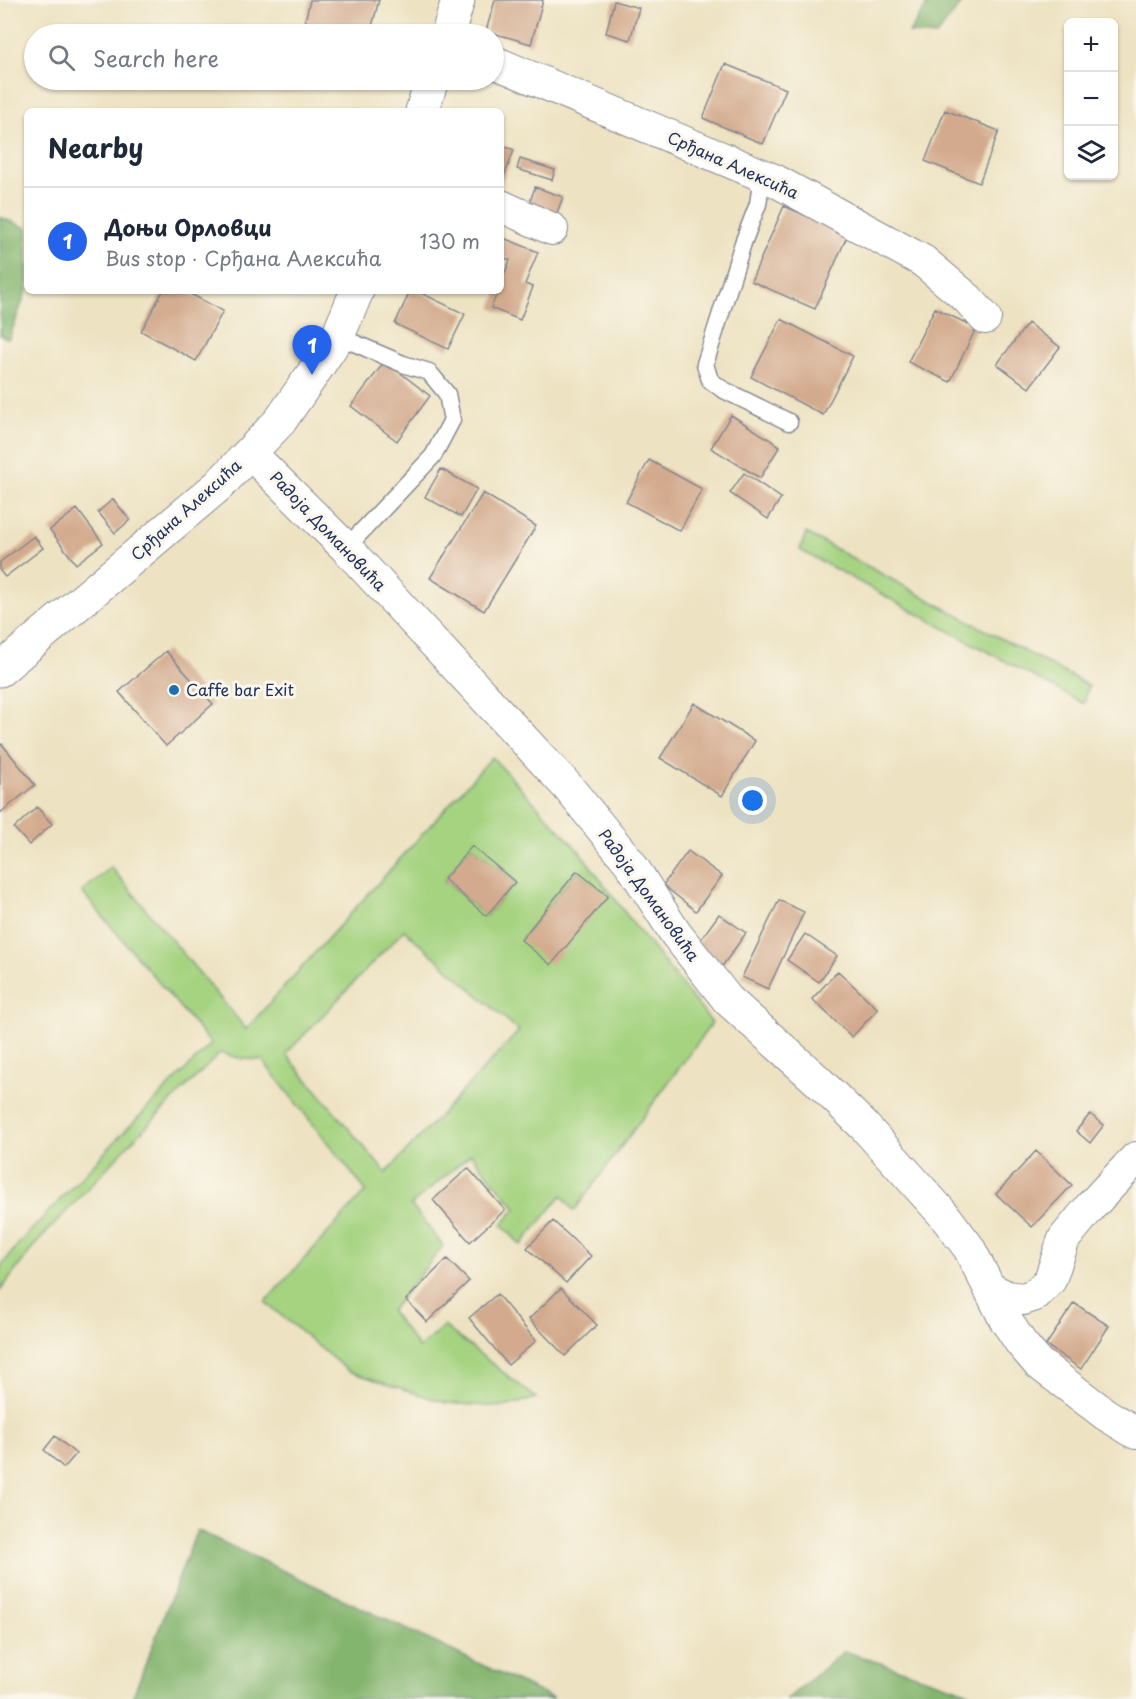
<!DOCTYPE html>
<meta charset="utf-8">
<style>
:root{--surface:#fff;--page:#f2f2f3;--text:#1f2937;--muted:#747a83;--line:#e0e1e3;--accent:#2563eb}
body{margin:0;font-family:"Playpen Sans",sans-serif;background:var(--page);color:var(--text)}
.controls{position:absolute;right:18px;top:18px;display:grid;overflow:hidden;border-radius:9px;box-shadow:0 2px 4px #0004}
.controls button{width:54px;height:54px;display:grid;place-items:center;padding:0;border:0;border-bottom:2px solid var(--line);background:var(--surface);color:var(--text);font:30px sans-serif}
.you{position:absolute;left:753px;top:801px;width:21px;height:21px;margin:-15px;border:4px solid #fff;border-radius:50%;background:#1a73e8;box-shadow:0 0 0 9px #1a73e833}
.badge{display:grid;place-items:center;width:39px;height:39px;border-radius:50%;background:var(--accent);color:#fff;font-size:20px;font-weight:700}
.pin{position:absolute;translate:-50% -50px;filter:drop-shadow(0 2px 3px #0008)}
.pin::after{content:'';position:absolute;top:32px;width:21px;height:18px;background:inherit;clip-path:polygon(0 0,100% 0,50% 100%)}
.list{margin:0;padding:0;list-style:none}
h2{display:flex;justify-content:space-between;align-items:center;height:78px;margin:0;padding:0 24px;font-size:26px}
h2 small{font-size:20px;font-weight:400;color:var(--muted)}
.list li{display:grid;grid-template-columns:39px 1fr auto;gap:18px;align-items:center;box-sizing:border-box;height:108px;padding:0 24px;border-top:2px solid var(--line)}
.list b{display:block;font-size:22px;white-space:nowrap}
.list p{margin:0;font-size:20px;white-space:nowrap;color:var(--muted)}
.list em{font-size:20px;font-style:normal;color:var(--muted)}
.icon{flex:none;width:33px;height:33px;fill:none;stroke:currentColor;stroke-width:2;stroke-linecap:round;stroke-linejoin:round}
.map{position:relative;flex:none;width:1136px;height:1699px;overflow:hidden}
.search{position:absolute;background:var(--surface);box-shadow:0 2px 4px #0004;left:24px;top:24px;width:480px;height:66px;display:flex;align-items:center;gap:15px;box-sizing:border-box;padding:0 21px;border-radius:33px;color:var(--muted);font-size:22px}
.panel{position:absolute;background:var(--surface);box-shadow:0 2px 4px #0004;left:24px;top:108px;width:480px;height:186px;border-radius:9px}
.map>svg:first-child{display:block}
.green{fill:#a5d380;stroke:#60816f;stroke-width:1.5;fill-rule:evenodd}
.forest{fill:#84b56e;stroke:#507266;stroke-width:1.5}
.building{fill:#d3aa8d}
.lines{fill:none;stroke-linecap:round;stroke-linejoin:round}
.service-casing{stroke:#848890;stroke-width:19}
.minor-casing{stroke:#848890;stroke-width:34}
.tertiary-casing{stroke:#848890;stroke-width:35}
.service{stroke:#fff;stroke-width:16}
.minor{stroke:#fff;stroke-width:32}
.tertiary{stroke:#fff;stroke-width:33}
.poi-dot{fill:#1f6fb2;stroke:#fbf7ec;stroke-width:2}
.labels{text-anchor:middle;stroke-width:6;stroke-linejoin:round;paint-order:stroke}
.street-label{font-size:16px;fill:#1b2f5e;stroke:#fbf7ec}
.poi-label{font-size:16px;fill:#1b2f5e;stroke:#fbf7ec;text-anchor:start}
</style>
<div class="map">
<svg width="1136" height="1699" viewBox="0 0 1136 1699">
<rect width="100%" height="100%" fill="#fbf7ec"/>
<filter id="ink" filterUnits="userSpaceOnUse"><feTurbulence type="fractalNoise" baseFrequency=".0167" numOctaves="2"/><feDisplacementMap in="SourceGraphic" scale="12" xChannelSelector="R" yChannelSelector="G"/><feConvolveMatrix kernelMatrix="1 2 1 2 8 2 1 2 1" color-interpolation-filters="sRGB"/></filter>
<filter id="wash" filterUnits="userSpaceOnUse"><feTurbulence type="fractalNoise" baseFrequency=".008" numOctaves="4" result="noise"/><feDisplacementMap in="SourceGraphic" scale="24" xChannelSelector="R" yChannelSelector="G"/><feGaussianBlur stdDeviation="1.35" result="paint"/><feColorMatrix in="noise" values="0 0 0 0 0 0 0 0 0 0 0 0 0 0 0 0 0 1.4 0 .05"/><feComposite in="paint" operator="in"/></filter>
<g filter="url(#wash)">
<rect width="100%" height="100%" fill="#ede2c1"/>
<path class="green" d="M806 533 1089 686 1084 704 800 550Z
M492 757 580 852 632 922 712 1023 574 1211 562 1195 521 1245 502 1225 516 1208 471 1154 411 1205 443 1246 391 1311 419 1348 444 1326 536 1398 504 1407 446 1403 348 1371 265 1302 366 1191 262 1060 243 1059 220 1053 133 1140 35 1245 0 1291V1268L19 1243 123 1133 211 1044 82 892 111 867 246 1029ZM472 846 515 882 486 916 444 880ZM577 871 607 896 521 940ZM404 930 519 1031 386 1173 286 1054Z"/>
<path class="forest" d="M930 0H964L936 36 909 33Z
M0 217 27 228V289L9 339 0 335Z
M197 1530 554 1699H132Z
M844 1651 988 1699H787Z"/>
<g id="blocks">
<path class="building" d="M310 0H379L370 34H354L305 21Z
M495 0H543L531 44 486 31Z
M614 1 639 8 630 40 606 33Z
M725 64 786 89 763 144 703 118Z
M945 110 999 131 979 183 925 161Z
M501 145 514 150 501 185Z
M520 159 555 170 552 180 517 169Z
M535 187 563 197 555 218 528 208Z
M784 206 848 234 815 309 751 281Z
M501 237 538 252 525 284 533 287 520 320 491 308 498 291H501V283L510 260 501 257Z
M163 291H185L223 311 196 361 141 331Z
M410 291H417L465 314 448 349 395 324Z
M935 308 976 328 950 382 908 362Z
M781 319 853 356 823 415 751 377Z
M1028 323 1060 347 1029 388 997 364Z
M385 361 430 396 397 441 351 406Z
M731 415 780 446 760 478 711 448Z
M649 460 702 489 680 531 626 502Z
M441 469 477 489 461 517 425 497Z
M744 473 781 498 768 519 730 493Z
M483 493 536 526 484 611 430 578Z
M113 499 130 520 115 533 98 512Z
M77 509 103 543 76 564 50 530Z
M34 536 43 548 5 577 0 571V562Z
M166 651 213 704 166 746 119 692Z
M694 703 755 741 722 796 660 758Z
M2 744 35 785 0 813V745Z
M37 807 52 824 29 845 14 828Z
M472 846 515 882 486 916 444 879Z
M688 851 722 876 696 911 663 885Z
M577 871 608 896 551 965 521 940Z
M779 900 804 912 768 989 742 977Z
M719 914 746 933 721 968 694 949Z
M805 934 837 956 819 982 787 960Z
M838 971 878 1009 852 1037 812 999Z
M1090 1114 1104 1125 1090 1143 1076 1131Z
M1036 1151 1072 1185 1032 1227 996 1194Z
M468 1168 505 1210 470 1242 433 1200Z
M553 1221 591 1256 566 1283 527 1248Z
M447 1259 469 1281 427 1322 406 1300Z
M561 1288 597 1325 565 1356 529 1319Z
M497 1294 536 1341 508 1365 469 1318Z
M1074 1303 1109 1326 1081 1369 1046 1345Z
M55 1436 76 1454 64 1468 44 1450Z"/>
</g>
</g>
<g filter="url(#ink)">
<use href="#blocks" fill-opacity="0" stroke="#848890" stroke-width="1.5"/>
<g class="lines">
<g class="service-casing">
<path id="service" d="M762 176 758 204 743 243 705 364 710 380 722 389 789 422
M338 336 403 364 429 372 447 394 452 420 433 456 346 548"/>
</g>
<g class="minor-casing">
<path id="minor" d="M494 62 776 181 923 261 968 299 985 318
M501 206 552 229
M250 453 346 548 567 786 630 863 676 934 728 1000 817 1080 864 1126 944 1215 969 1248 1005 1319 1021 1343 1038 1363 1105 1414 1136 1433
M991 1289 1007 1297 1023 1299 1035 1295 1050 1280 1064 1239 1091 1206 1136 1158"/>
</g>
<g class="tertiary-casing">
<path id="tertiary" d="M448 34 458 0
M422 111 432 80
M0 670 219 485 280 421 312 375 338 336 357 291"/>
</g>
<use href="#service" class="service"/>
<use href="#minor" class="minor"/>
<use href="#tertiary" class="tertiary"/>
</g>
</g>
<circle class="poi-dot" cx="174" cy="690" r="6"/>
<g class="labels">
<g class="street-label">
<text transform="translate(733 165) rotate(24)" y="6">Срђана Алексића</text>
<text transform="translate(186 510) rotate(-42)" y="6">Срђана Алексића</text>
<text transform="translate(328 531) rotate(46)" y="6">Радоја Домановића</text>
<text transform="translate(649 895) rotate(54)" y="6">Радоја Домановића</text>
</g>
<g class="poi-label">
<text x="186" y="696">Caffe bar Exit</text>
</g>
</g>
</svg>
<div class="controls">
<button>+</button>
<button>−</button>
<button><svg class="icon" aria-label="layers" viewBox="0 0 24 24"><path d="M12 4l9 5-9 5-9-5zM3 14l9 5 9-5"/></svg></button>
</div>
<div class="you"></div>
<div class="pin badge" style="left:312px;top:375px">1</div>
<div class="search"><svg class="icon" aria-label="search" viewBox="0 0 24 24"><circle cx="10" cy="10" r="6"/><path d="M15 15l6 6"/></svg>Search here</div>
<section class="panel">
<h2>Nearby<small></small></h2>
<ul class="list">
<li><span class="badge">1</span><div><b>Доњи Орловци</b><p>Bus stop · Срђана Алексића</p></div><em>130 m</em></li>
</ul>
</section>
</div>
